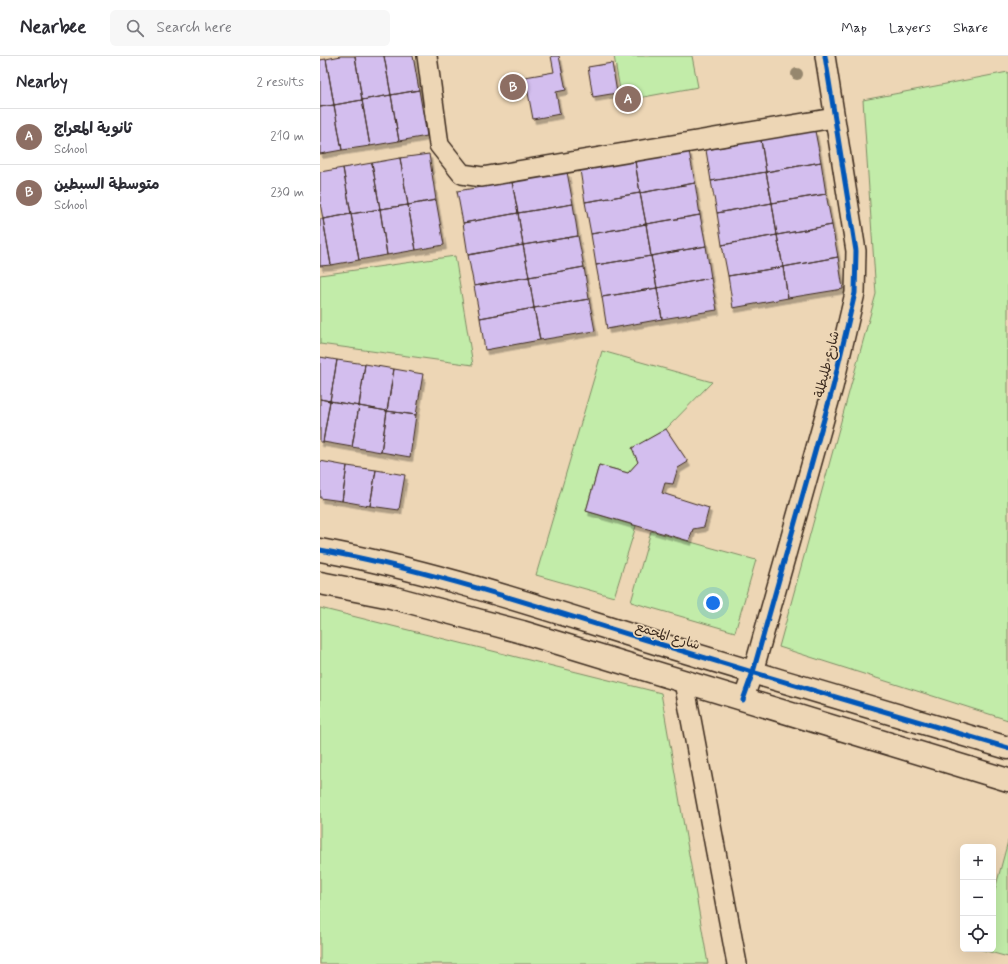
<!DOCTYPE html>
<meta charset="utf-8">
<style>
:root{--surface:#fff;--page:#f7f7f7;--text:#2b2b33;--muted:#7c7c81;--line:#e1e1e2;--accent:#c8321e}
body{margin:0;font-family:Mynerve,"Playpen Sans Arabic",sans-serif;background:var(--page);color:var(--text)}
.controls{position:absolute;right:12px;bottom:12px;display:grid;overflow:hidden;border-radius:6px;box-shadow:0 4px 16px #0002}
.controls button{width:36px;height:36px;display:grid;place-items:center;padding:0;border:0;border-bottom:1px solid var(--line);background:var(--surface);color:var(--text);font:20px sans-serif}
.you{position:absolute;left:393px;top:547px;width:14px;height:14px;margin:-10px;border:3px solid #fff;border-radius:50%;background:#1a73e8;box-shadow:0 0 0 6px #1a73e833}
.badge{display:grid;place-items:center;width:26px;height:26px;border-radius:50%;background:var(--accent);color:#fff;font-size:13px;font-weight:700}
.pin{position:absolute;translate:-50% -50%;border:2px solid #fff;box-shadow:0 1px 4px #0006}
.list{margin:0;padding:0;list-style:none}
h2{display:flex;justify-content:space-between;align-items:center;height:52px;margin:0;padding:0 16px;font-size:17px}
h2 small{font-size:13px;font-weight:400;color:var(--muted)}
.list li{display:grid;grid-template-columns:26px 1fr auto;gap:12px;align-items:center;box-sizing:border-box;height:56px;padding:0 16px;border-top:1px solid var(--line)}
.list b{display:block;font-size:15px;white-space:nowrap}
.list p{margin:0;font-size:13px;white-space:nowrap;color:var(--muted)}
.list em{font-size:13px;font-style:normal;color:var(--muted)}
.icon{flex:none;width:22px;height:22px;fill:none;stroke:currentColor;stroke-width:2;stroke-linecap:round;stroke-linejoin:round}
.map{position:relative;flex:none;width:688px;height:908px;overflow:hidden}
header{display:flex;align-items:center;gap:24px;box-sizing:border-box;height:56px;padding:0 20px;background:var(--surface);border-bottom:1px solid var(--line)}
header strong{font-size:19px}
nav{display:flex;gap:22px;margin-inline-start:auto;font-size:14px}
.search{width:280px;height:36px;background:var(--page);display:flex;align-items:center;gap:10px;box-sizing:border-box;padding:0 14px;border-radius:6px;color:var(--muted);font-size:15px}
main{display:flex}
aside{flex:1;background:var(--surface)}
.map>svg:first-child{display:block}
.green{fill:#c2eca9;stroke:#7e8b64}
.building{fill:#d3beee;stroke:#3b2a1e;filter:url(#shadow)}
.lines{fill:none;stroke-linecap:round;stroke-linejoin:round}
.minor-casing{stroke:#3b2a1e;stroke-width:22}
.tertiary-casing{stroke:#3b2a1e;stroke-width:25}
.minor{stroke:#edd6b5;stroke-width:19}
.tertiary{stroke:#edd6b5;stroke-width:22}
.cycleway-casing{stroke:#edd6b5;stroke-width:8}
.cycleway{stroke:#0057b8;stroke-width:5}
.tree{fill:#96876e}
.labels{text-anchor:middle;stroke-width:3.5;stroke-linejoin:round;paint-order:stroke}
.street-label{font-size:13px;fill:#3b2a1e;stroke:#edd6b5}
</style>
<header>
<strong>Nearbee</strong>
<div class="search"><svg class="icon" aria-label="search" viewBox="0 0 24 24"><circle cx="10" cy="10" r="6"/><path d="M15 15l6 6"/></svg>Search here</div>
<nav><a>Map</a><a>Layers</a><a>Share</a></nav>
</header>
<main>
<aside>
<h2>Nearby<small>2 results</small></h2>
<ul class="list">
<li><span class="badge" style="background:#8d6e63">A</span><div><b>ثانوية المعراج</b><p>School</p></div><em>210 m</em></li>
<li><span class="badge" style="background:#8d6e63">B</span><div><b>متوسطة السبطين</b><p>School</p></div><em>230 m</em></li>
</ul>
</aside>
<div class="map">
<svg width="688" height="908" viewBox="0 0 688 908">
<defs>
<filter id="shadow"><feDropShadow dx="2.5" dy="4.5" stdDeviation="0" flood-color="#0004"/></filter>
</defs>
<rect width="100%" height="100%" fill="#edd6b5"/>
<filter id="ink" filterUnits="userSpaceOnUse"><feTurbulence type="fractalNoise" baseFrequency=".025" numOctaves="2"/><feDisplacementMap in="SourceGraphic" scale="8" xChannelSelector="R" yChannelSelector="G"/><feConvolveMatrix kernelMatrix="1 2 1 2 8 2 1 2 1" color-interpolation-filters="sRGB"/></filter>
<g filter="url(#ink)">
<path class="green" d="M294 0H372L378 31 302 45Z
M688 16V664L459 591 556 238 543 44Z
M135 200 153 309 0 288V219Z
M282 295 392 326 346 373 313 392 318 406 308 417 279 409 266 455 316 470 294 541 216 519Z
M331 475 436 504 415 576 311 546Z
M0 552 341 637 388 908H0Z
M688 785V901L659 893H673V841Z"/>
<path class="building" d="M21 0H35L42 44 14 49 6 3Z
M35 0H64L71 39 42 44Z
M64 0H93L99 34 71 39Z
M231 0H239L246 34 236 36 240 58 213 63 205 21 234 16Z
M6 3 14 49 0 51V4Z
M292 7 297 37 273 41 268 11Z
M99 34 107 80 79 85 71 39Z
M71 39 79 85 50 90 42 44Z
M42 44 50 90 22 94 14 49Z
M14 49 22 94 0 98V51Z
M495 75 501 106 446 116 441 84Z
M441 84 446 116 391 125 386 94Z
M369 95 375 127 320 137 315 105Z
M109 98 116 144 88 149 80 102Z
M80 102 88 149 60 153 52 107Z
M315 105 320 137 265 146 260 114Z
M501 106 506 138 452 147 446 116Z
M52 107 60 153 31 158 23 112Z
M23 112 31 158 3 163 0 147V116Z
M247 116 253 148 198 157 192 126Z
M446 116 452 147 397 157 391 125Z
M192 126 198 157 143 167 137 135Z
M375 127 380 159 326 168 320 137Z
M320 137 326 168 271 178 265 146Z
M506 138 512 169 457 179 452 147Z
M116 144 124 189 96 194 88 149Z
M452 147 457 179 402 189 397 157Z
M253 148 258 180 203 189 198 157Z
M88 149 96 194 67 199 60 153Z
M60 153 67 199 39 204 31 158Z
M198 157 203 189 148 199 143 167Z
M31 158 39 204 11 209 3 163Z
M380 159 386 190 331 200 326 168Z
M0 163H3L11 209 0 210Z
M326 168 331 200 276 209 271 178Z
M512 169 518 201 463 211 457 179Z
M457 179 463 211 408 220 402 189Z
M258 180 264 211 209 221 203 189Z
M203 189 209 221 154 230 148 199Z
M386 190 391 222 337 232 331 200Z
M331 200 337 232 282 241 276 209Z
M518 201 523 233 468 242 463 211Z
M264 211 269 243 214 252 209 221Z
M463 211 468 242 413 252 408 220Z
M209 221 214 252 160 262 154 230Z
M391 222 397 254 342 263 337 232Z
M337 232 342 263 287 273 282 241Z
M269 243 275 275 220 284 214 252Z
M214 252 220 284 165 294 160 262Z
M0 301 17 304 10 345 0 343Z
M17 304 45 308 39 350 10 345Z
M45 308 74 313 67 355 39 350Z
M74 313 103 318 96 359 67 355Z
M0 343 10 345 3 386H0Z
M10 345 39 350 32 391 3 386Z
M39 350 67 355 61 396 32 391Z
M67 355 96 359 90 401 61 396Z
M346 373 368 406 358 412 353 428 345 427 342 437 389 452 384 471 373 473 369 485 266 455 279 409 308 417 318 406 312 392Z
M0 405 27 410 22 445 0 442Z
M27 410 56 414 50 450 22 445Z
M56 414 85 419 79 454 50 450Z"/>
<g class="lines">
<g class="minor-casing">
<path id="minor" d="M107 0 119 89 142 118 162 121 514 62
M364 626 417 908
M423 644 433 616 513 331 535 237 536 195 505 0"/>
</g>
<g class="tertiary-casing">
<path id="tertiary" d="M0 494C115 515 225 553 336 587 453 623 571 657 688 692
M0 527 71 541 202 576 688 724"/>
</g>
<use href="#minor" class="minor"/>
<use href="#tertiary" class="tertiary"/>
<g class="cycleway-casing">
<path id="cycleway" d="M0 494C115 515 225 553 336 587 453 623 571 657 688 692
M423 644 433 616 513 331 535 237 536 195 505 0"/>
</g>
<use href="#cycleway" class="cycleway"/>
</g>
<circle class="tree" cx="477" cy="18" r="6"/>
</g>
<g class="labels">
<g class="street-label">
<text transform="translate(506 308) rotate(-76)" y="5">شارع طليطلة</text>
<text transform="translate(348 579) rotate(17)" y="5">شارع المجمع</text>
</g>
</g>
</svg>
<div class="controls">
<button>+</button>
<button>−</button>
<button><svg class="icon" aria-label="locate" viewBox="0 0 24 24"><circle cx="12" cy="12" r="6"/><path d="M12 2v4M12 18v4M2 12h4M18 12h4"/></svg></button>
</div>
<div class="you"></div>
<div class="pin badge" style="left:308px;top:43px;background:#8d6e63">A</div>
<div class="pin badge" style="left:193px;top:31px;background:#8d6e63">B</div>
</div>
</main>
